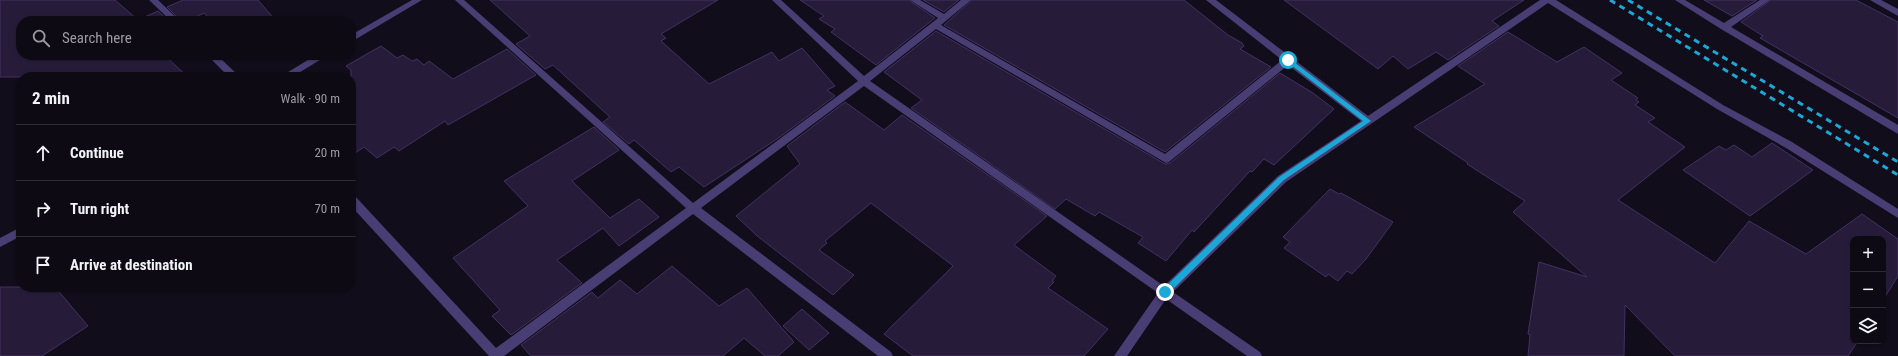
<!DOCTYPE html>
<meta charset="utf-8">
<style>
:root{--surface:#0e0a14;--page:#17131d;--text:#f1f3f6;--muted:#9b9aa0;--line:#2e2b34}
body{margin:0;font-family:"Roboto Condensed",sans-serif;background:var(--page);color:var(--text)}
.controls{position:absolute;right:12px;bottom:12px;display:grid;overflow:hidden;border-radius:8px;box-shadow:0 1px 3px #0004}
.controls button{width:36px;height:36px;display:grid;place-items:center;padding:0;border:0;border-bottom:1px solid var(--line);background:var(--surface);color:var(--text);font:20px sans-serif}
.stop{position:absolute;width:12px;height:12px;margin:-9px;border:3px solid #1ba8d7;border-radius:50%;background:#fff}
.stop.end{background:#1ba8d7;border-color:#fff;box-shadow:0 1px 4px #0008}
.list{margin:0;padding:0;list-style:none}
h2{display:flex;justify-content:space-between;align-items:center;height:52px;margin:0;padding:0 16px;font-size:17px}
h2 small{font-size:13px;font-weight:400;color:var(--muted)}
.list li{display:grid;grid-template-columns:26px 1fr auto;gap:12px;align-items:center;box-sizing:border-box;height:56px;padding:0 16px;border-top:1px solid var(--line)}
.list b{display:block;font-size:15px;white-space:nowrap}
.list em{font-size:13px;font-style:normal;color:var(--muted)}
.icon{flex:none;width:22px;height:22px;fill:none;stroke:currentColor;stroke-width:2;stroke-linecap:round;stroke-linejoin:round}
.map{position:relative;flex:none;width:1898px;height:356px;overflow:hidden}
.search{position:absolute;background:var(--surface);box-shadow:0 1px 3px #0004;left:16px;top:16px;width:340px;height:44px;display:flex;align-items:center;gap:10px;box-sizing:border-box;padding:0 14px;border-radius:16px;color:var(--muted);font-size:15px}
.panel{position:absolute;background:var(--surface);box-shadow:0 1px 3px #0004;left:16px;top:72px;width:340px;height:220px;border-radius:16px}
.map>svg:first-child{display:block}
.building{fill:#261c39;stroke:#423163}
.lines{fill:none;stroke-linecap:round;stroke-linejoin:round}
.minor{fill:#483e74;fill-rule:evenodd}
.tertiary{fill:#483e74;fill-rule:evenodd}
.rail{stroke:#1ba8d7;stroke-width:3;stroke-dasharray:6 5;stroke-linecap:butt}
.route{fill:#1ba8d7}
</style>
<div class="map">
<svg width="1898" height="356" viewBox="0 0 1898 356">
<rect width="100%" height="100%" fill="#120d1b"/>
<path class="building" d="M0 0H115L138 20 158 11 169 21H21V55H164L188 77H0Z
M183 0H258L276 21H212L204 13 188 21H181L167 7Z
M490 0H718L661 34 666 38 661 41 709 84 772 52 779 61 802 48 835 86 827 90 835 96 780 137 704 187 679 167 671 172 634 140 629 144 603 122 610 117 553 65 545 69 516 44 530 36Z
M800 0H909L935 18 876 65 831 32 835 29 819 19 824 16Z
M923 0H959L944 12Z
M972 0H1184L1228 35 1242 43 1244 46 1240 49 1271 67 1165 152 944 25Z
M1284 0H1524L1492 21 1499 26 1448 60 1436 52 1408 69 1393 56 1378 69Z
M1704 0H1757L1732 16Z
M1771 0H1856L1898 22V118L1760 38 1763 36 1741 22Z
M936 31 1165 164 1170 163 1280 73 1313 93 1334 109 1274 165 1264 159 1252 172 1250 171 1194 232 1192 230 1166 261 1138 243 1143 237 1099 212 1095 216 1066 199 1055 209 911 108 922 100 884 72Z
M1508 32 1557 62 1584 47 1622 73 1611 80 1638 98 1636 100 1639 102 1635 105 1655 118 1648 122 1685 147 1618 200 1715 263 1749 221 1806 254 1862 214 1898 239V276L1883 300V239H1853V341H1858L1848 356H1675L1625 305 1624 356H1528L1530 335 1528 334 1539 262 1587 277 1513 212 1525 201 1467 164 1468 163 1414 127 1485 84 1458 66Z
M381 46 397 58 403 55 412 61 417 59 424 65 429 61 453 79 507 49 536 75 448 125 445 121 399 151 394 147 377 158 364 147 351 156V70L346 66Z
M845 102 884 130 902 115 1047 216 1014 245 1056 276 1052 281 1054 282 1048 288 1108 329 1084 356H913L884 334 953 266 952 265 871 203 825 241 827 243 819 250 854 275 833 295 756 235 736 216 800 164 787 146Z
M594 127 619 150 572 181 610 218 639 199 659 217 619 246 603 228 557 260 582 283 511 335 492 316 500 310 453 258 528 206 504 181Z
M1772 143 1813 170 1750 216 1683 170 1719 146 1726 150 1734 145 1752 157Z
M1330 189 1339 194 1341 193 1393 222 1366 259 1352 274 1347 271 1338 281 1328 274 1326 277 1284 248 1290 242 1283 237Z
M672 266 719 306 747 288 794 342 778 356H765L744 338 723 356H531L521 345 592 292 598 298 620 280 637 294Z
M0 287H55L88 326 42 356H0Z
M802 309 829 333 809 350 783 326Z"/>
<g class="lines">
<path class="minor" d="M149 0H158L180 21H171Z
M455 0H464L693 203 858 81 772 0H781L864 76 938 18 910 0H920L944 14 961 0H971L941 25 1165 154 1282 60 1206 0H1216L1368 116 1540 0H1556L1723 105 1792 142 1898 209V218L1786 148 1717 109 1548 3 1286 182 1173 292 1260 352 1262 356H1247L1166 299 1127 356H1114L1158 293 864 86 701 208 891 352 893 356H878L693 214 504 356H489L351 206V195L355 196 496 348 686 208ZM936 29 1166 163 1169 162 1288 65 1361 121 1278 176 1164 286 870 81Z
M1675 0H1685L1724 23 1760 0H1770L1731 27 1898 125V134L1721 29Z
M1870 0H1881L1898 9V16Z
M207 55H217L240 77H229Z"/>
<path class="tertiary" d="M412 0H422L351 42V35Z
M316 55H328L292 77H280Z
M21 227V236L0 247V238Z"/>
<path class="rail" d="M1610 0 1898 175
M1628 0 1898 162"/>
</g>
<path class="route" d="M1286 59H1290L1371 121 1284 180 1168 294H1163V289L1279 177 1363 121 1286 61Z"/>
</svg>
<div class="controls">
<button>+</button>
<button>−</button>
<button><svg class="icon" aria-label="layers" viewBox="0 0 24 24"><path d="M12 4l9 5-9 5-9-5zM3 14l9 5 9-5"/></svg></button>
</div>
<div class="stop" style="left:1288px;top:60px"></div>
<div class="stop end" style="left:1165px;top:292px"></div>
<div class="search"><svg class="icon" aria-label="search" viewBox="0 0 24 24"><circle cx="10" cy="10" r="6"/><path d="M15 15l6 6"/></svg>Search here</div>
<section class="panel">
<h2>2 min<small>Walk · 90 m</small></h2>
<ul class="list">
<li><svg class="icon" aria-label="ahead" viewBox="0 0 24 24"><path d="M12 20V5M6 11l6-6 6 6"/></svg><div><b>Continue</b></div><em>20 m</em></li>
<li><svg class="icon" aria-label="right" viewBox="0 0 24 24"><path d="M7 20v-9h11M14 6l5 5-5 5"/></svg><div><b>Turn right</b></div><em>70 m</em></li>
<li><svg class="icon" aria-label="arrive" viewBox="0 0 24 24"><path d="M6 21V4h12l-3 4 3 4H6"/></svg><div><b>Arrive at destination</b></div></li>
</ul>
</section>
</div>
